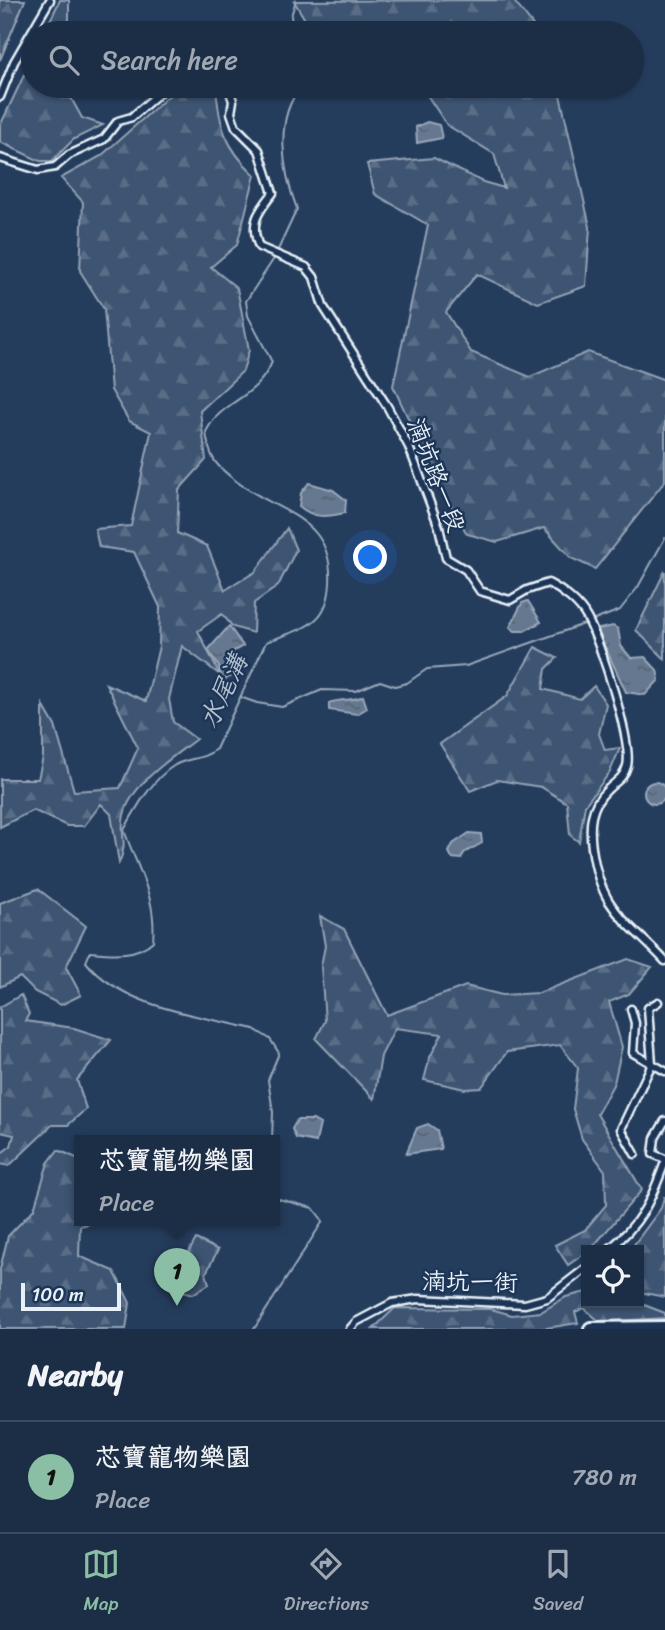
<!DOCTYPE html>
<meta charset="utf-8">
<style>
:root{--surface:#1c2e46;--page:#293a51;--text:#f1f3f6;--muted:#a0a8b3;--line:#3a4a5f;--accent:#8abfa5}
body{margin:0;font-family:Sriracha,"LXGW WenKai TC",sans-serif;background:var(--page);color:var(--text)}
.controls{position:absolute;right:21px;bottom:21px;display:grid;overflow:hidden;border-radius:0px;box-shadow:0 2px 5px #0004}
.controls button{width:63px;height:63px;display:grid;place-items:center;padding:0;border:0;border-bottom:2px solid var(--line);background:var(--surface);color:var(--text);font:35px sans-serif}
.scale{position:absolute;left:21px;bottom:18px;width:100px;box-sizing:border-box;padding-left:7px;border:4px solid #e8f1f8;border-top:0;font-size:19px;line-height:24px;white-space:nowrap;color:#e8f1f8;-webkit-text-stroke:5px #1d3557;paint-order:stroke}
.you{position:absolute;left:371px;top:558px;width:24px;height:24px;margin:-18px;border:5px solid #fff;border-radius:50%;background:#1a73e8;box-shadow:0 0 0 10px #1a73e833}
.badge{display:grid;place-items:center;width:46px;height:46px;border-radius:50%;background:var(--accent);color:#111;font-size:23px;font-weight:700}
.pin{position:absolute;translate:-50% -58px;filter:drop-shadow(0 2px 4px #0008)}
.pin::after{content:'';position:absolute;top:37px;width:24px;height:21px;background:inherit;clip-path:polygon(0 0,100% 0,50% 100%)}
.popup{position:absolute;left:74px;top:1135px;width:206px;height:91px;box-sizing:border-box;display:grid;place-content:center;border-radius:0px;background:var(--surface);filter:drop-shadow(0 2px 5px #0005);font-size:23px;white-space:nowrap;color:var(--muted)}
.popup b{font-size:26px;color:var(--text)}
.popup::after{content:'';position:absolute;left:50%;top:100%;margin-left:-14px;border:14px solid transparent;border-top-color:var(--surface)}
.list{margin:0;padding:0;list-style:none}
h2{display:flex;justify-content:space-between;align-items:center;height:91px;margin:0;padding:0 28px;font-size:30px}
h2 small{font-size:23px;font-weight:400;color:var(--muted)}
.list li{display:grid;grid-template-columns:46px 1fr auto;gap:21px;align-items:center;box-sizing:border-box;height:112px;padding:0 28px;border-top:2px solid var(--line)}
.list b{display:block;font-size:26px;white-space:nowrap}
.list p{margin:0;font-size:23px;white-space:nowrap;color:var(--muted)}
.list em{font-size:23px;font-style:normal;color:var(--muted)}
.icon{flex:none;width:38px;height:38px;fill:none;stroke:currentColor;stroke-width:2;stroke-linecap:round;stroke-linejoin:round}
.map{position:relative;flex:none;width:665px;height:1329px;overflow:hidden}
.search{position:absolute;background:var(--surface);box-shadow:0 2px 5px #0004;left:21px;right:21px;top:21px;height:77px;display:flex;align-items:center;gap:18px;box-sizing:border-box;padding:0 24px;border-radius:38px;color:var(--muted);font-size:26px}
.sheet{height:203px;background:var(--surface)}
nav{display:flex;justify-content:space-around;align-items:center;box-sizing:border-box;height:98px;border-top:2px solid var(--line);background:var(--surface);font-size:19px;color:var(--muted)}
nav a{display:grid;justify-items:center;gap:4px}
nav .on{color:var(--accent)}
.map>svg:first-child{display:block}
.forest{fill:url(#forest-firs);stroke:#93a2b5;stroke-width:2}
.cemetery{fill:url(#cemetery-stones);stroke:#93a2b5;stroke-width:2}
.water{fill:url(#water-ripples);stroke:#99a8ba;stroke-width:2}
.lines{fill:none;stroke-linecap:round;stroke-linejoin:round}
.stream{stroke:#99a8ba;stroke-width:2}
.minor-casing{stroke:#e8f1f8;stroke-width:11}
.motorway-casing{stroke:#e8f1f8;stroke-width:18}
.minor{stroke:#1d3557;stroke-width:6}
.motorway{stroke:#1d3557;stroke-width:12}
.labels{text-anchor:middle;stroke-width:5;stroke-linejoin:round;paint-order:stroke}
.street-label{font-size:24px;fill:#e8f1f8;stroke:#1d3557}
.water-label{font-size:26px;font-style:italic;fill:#b4c1ce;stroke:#1d3557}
</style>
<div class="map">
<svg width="665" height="1329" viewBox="0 0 665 1329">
<defs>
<pattern id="forest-firs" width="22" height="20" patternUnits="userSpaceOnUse" patternTransform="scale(1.75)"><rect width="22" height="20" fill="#3e5472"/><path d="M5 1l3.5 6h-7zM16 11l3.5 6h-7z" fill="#5a6d87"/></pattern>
<pattern id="cemetery-stones" width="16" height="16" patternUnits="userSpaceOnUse" patternTransform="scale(1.75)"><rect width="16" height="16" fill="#3e5472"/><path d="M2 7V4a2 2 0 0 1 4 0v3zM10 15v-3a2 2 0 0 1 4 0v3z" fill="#5a6d87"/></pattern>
<pattern id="water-ripples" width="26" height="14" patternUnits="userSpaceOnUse" patternTransform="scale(1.75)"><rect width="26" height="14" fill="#657890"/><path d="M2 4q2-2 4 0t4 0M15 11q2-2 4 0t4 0" fill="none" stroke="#576270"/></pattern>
</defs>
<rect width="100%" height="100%" fill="#253d5d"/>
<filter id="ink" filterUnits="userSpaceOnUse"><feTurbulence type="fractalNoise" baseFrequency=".0143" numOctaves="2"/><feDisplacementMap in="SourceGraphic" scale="14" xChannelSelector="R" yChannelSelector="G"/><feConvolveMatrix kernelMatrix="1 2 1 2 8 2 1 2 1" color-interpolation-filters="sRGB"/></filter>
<g filter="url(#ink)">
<path class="forest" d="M0 0H25L0 60Z
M60 0H69V33H44Z
M513 0 539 33H313L294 1Z
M33 56V86H71V98L82 118 103 125 74 139 52 161H40L0 142V126Z
M180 86H216C219 126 225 147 255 175L237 245 211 267 237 288 249 350 243 371 200 411 206 460 179 490 177 533 207 546 225 590 255 572 287 528 296 550 278 586 254 603 253 633 233 627 222 614 198 631 220 675 182 646 169 699 173 722 196 739C172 758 131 784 124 815 119 833 129 842 119 863L111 814 101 804 84 826H67L33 810 0 827V779H38L43 757V705L55 726 74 791 120 788 138 748 106 684 146 701 159 646 160 607 134 552 99 547 95 529 131 526 151 432 129 421 111 390 104 309 80 271 83 202 61 178 101 156Z
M421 86H558L590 227 586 286 538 303 477 274 446 312 471 352 530 377 588 352 665 380V481L595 569 571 558 544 528 497 542 467 534 438 482 393 386 428 225 375 194 367 164 434 158 483 182 504 188 494 154 447 125Z
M665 571V659L636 630Z
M535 647 557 658 546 669 543 689 580 699 594 686 606 704 599 734 605 750 620 748 610 772 585 805 579 842 570 835 567 803 541 787 497 780 470 791 440 744 507 696Z
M38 889 86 926 66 967 81 995 61 1005 35 992 20 977 0 987V903Z
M320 916 344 929 387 1015 466 986 502 995 539 993 628 959 652 967 629 994 609 1002 622 1047 614 1083 597 1114 642 1190 591 1249 568 1265 555 1245 585 1230 606 1205 605 1171 582 1139 573 1109 578 1068 560 1045 507 1052 481 1088 465 1089 424 1080 430 1057 442 1034 395 1028 381 1056 374 1099 316 1039 325 1021 321 966 325 946Z
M21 995 29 1014 25 1021 74 1028 111 1040 77 1080 86 1109 68 1125H52L9 1166 0 1164V1154L11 1146 14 1135 0 1132V1007Z
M58 1150 79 1159V1220H104L80 1226 79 1256 114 1271 130 1303 126 1329H0V1269L8 1236 34 1209 48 1163Z
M664 1197H665V1297L639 1292V1250H630L661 1208Z
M586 1292V1303H639L665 1313V1318L600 1322 584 1308 575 1312 578 1323 540 1329H373L395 1308 491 1309 512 1315 541 1312 566 1297Z"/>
<path class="cemetery" d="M196 1239 218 1250 206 1273 209 1284 193 1294 169 1287Z"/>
<path class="water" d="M427 122 439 125 442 138 417 143 416 127Z
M309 483 333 490 346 500 345 513C326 517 314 519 299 506L301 493Z
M528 601 541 622 524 631H515L510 627 522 603Z
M229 626 243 646 232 652 239 672 222 681 219 667 208 650Z
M613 626 618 629 621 646 631 658 645 657 657 670 659 680 645 695 626 692 599 634V629Z
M363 696 367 708 357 714 329 710V703C341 698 351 702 363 696Z
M644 793a11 11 0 1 1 22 0a11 11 0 1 1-22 0Z
M469 833 481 834 482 843 464 853 461 859 452 858 449 852 453 844Z
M297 1120H313L320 1124 316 1142 296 1138 292 1129Z
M428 1124 437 1130 441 1149 406 1154 417 1128Z"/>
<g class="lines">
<path class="stream" d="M293 33 291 16 296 0
M277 252 297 209C283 172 273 118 302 86
M592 621 620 610 638 587 665 538
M240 697 257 703 282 707 322 690 356 691 380 681 395 686 407 683 427 669 466 666 587 623
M272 1140 273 1112 268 1080 279 1053 270 1039 254 1029C197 1015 124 1008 86 962L90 952C112 954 136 957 153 941 157 897 138 870 124 830 136 808 153 778 175 765 190 757 203 760 216 749L266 642C302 628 328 626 330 583 334 513 272 513 231 477 225 472 216 465 213 458 209 450 207 441 206 432 221 400 256 400 272 362L248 316 246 301 275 257
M254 1329 323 1221 313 1208 275 1198"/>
<g class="minor-casing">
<path id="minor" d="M193 33H205
M228 86 233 101 231 113 236 127 259 150 273 193C258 212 249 223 259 247L306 267 314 277 323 306 387 406 409 447 439 527 446 558 466 570 480 591 510 600 527 590 548 583C562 590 580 604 587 618 600 641 633 743 627 766 624 778 615 782 607 790 590 806 589 826 592 848 601 912 626 919 665 961
M0 97 14 62 50 0
M0 158 38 170 55 167 69 155 104 139 118 121 132 117 167 86
M631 1009 635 1023 633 1053 665 1071
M665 1121 655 1138 653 1154 665 1159
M635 1154 621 1129 652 1064 648 1008 658 1002
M608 1250C641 1224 651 1201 665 1162
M350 1329 356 1322 392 1303 418 1299 525 1304 547 1298 586 1268"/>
</g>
<g class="motorway-casing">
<path id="motorway" d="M591 1329 665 1328"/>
</g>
<use href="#minor" class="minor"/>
<use href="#motorway" class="motorway"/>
</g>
</g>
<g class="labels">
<g class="street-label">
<text transform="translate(436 475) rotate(69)" y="8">湳坑路一段</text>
<text transform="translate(470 1282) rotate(1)" y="8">湳坑一街</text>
</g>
<g class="water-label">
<text transform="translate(223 691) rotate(-65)" y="9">水尾溝</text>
</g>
</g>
</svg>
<div class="controls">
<button><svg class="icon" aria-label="locate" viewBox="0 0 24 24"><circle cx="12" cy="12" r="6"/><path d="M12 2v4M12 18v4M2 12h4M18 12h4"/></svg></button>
</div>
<div class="scale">100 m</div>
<div class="you"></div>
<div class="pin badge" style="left:177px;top:1306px">1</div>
<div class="popup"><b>芯寶寵物樂園</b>Place</div>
<div class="search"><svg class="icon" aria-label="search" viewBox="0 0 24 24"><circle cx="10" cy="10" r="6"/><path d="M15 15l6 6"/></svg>Search here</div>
</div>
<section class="sheet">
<h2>Nearby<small></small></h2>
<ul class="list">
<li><span class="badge">1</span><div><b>芯寶寵物樂園</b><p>Place</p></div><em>780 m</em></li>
</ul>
</section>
<nav>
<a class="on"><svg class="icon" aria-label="map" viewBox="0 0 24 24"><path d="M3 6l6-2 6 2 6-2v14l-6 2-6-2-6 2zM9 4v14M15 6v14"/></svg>Map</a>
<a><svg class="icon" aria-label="directions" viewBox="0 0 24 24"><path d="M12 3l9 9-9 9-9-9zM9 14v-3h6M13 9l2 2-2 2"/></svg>Directions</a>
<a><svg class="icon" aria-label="saved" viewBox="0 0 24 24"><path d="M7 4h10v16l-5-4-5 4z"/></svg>Saved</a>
</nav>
